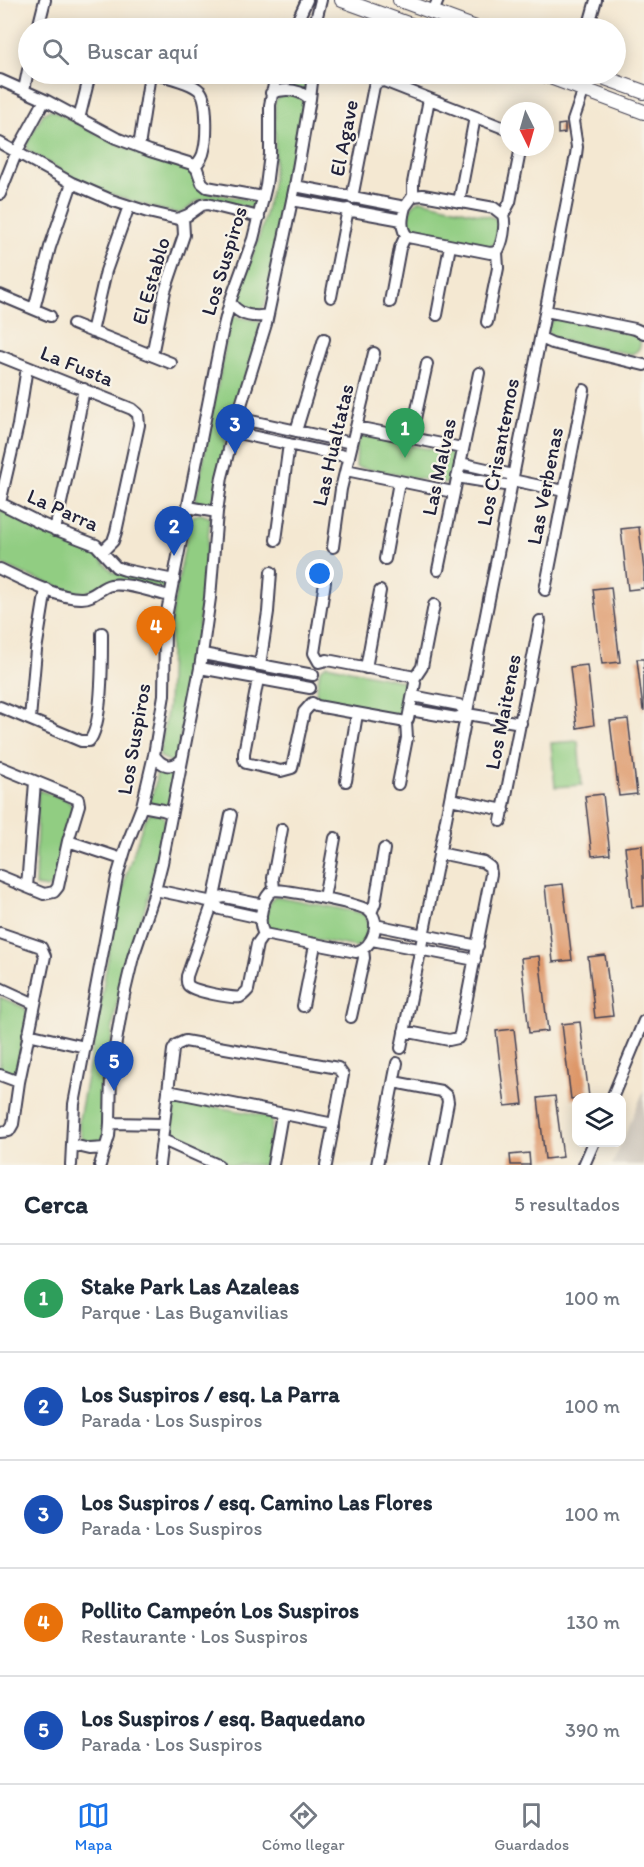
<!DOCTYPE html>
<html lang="es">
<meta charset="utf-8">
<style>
:root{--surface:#fff;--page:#f2f2f3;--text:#1f2937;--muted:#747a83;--line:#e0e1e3;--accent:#1a73e8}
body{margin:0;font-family:Itim,sans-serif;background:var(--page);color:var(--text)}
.controls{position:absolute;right:18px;bottom:18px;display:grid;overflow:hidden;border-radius:12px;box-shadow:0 3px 15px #0003}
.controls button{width:54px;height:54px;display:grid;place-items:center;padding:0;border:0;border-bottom:2px solid var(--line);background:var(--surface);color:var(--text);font:30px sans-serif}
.compass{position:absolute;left:500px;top:102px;width:54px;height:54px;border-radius:50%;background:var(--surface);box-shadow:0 3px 15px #0003;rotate:175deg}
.you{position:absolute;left:320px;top:574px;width:21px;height:21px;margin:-15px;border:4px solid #fff;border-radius:50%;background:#1a73e8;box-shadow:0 0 0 9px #1a73e833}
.badge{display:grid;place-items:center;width:39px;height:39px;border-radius:50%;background:var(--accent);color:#fff;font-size:20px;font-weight:700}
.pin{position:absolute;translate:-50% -50px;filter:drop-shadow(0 2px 3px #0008)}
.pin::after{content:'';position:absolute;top:32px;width:21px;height:18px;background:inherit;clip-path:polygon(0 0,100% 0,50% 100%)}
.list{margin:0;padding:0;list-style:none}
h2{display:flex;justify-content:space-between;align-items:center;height:78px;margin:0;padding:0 24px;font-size:26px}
h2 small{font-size:20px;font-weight:400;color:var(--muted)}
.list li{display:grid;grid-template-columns:39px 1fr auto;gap:18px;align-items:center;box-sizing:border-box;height:108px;padding:0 24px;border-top:2px solid var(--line)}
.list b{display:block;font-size:22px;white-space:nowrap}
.list p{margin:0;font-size:20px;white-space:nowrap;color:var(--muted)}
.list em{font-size:20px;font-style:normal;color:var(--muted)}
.icon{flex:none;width:33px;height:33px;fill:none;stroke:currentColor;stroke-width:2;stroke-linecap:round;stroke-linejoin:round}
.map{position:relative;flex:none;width:644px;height:1165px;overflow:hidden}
.search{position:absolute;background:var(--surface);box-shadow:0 3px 15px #0003;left:18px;right:18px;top:18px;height:66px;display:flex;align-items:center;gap:15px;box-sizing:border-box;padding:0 21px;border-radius:33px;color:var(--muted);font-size:22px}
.sheet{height:618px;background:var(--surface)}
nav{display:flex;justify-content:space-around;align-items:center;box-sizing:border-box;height:84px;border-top:2px solid var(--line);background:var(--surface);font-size:16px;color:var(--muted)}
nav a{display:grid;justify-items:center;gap:3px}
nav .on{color:var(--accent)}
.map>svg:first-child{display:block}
.industrial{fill:#cbc3b8}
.green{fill:#91cd82;stroke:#5a785e;stroke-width:1.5}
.building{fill:#dd9566}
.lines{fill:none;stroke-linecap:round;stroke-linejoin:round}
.minor-casing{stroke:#424052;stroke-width:14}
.major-casing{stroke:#424052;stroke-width:16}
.minor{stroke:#fff;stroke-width:10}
.major{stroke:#fff;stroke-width:14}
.labels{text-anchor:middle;stroke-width:4.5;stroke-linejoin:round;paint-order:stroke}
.street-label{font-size:21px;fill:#22223b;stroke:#f7f3e8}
</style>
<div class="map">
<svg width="644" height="1165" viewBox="0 0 644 1165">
<rect width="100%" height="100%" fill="#f7f3e8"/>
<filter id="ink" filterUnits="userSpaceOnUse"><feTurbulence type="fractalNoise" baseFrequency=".0167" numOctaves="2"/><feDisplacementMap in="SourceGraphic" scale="12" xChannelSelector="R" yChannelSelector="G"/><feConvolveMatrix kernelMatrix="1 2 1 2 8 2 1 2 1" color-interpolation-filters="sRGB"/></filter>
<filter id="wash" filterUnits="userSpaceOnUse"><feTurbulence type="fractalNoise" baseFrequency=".008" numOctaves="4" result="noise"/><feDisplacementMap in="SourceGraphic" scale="24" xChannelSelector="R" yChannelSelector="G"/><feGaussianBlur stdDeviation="1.35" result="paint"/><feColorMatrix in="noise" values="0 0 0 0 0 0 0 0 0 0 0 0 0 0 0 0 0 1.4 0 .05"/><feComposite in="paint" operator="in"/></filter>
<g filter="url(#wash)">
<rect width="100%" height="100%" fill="#f4e8d2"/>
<path class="industrial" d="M644 1090V1165H612Z"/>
<path class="green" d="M282 74H308L306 90 279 85Z
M281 94C292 93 303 95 304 107L265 305 260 311 250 312 237 304V300L261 231 272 185 275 154V101Z
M51 109C80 125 108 141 139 153 152 158 179 162 188 168 196 173 195 184 203 191L258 202 256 209 206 199 197 201 182 213H175L158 209 107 193 75 178 31 153 27 149V143L43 114Z
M421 200 495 218 499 225 495 243 488 248 413 233C403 224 409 204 421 200Z
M234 314 238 317 261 321 256 344 226 438 213 507 195 504 226 342 232 315Z
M559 319 635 334C644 341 641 351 631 354L555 339 549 335 547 328 553 320Z
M361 435 454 454C454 465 452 474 447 484L356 467 357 444Z
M0 509 41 531 92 550 113 572 164 583 167 587 162 588 117 580 85 593 74 592 34 578 1 564Z
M201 514 209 517 210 520 197 644 177 754 173 763 159 756 168 706 171 618 190 519 195 515Z
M327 665 406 682 409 688 404 713 397 716 321 701 316 693 320 670Z
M578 741 582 785 555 787 551 743Z
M158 765 176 769 168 810 149 804 155 785Z
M38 790 66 799 73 807 54 885 47 888 35 886Z
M150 813C154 813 159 813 163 816 173 825 150 890 146 904 135 942 120 980 114 1019 107 1060 111 1102 102 1142L99 1144H85C79 1136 79 1128 79 1119L98 1018 109 951 125 878 144 821Z
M275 896 357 912 366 915C370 926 367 941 356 947L270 931 266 927C265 916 267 905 275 896Z
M0 997 23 1007 28 1012 16 1073C11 1076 6 1073 0 1071Z
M176 1100 273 1117 266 1165H231L170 1137Z"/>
<g id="blocks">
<path class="building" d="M565 124V133L558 134V125Z
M639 527 644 570V588L628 590 621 529Z
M611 587 620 662 602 664 593 589Z
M637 659H644V710H643Z
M587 665 594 725 577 728 570 667Z
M628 719 637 794 619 796 610 721Z
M603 794 610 854 592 856 585 796Z
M642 845 644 906 632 907 625 847Z
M563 884 572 960 553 962 545 886Z
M605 955 613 1016 595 1018 588 957Z
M539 956 548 1031 529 1033 521 958Z
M580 1022 589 1097 571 1099 562 1024Z
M514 1029 523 1104 505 1106 496 1031Z
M555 1096 563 1157 545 1159 538 1098Z
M529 1153 530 1165H511L510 1155Z"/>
</g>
</g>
<g filter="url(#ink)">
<use href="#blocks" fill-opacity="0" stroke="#424052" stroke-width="1.5"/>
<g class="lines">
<g class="minor-casing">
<path id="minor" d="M433 12 438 0
M38 28 45 0
M294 28 307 0
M314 28 321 0
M588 28 596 0
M157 74C168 77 193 83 200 91 208 99 207 139 204 150 203 157 199 162 195 166
M0 80 45 100 116 138 150 151 192 164 197 169 202 183 207 187 263 197
M24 90 28 70
M271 93C285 88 299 89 310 99
M79 119 90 74
M0 143 72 183 111 200 148 212 178 219 188 215 202 205 207 204 259 217
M139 147 150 74
M295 186 405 207 413 196 423 195 494 208 503 215
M0 194 17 151 45 100
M413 196V183L429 99
M352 198 374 86 378 82 384 81 509 130
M292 200 402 220
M459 202 475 117
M405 207C402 218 400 229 408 237L490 253 497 252
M497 252C503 243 506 225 503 215L510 202 521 147
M0 295 50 316
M331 297 348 209
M230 302C239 316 253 318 268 315
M390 302 400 248 406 235
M34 309 50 247 72 183
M546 311 635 329 644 333
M437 315 450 246
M487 322 498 268 497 252
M73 324 171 363
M92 332 106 271 129 206
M541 338 552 343 644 365
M152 355 165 291 184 235 183 217
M0 356 132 409 138 414 139 425 116 532 113 541 103 551
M237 418 352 443
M356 427 462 448
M296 431 324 339
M233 432 349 457
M411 437 427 364
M460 463 513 475
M346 470 453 492
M457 477 511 486
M512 480 564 491
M0 503 44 525 96 545 116 567 125 570 174 580
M0 503 18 425 27 367
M188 507 217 512
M55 530 72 453 84 389
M276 540 289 444
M333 547 341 489 374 353
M385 559 399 482
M0 569C21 579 59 599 82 598 94 598 100 587 111 585 127 582 154 593 170 596
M438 570 479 373
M545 590 584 390
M203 654 313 675
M319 662 327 660 410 676 414 679
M319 662 314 653 325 582
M260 665 268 612 271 572
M200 668 310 688
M366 668 380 591
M258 679 244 753V759L246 763 281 771 292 768 304 712 312 703
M414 679 422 667 434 605
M413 696 459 705 467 714
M312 703 317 706 406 722
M0 707 81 741H89C103 727 102 654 102 633
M410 710 456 718 467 714 521 723
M30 719 36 650 46 589
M154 755C161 766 172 770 182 759
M0 767 78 799 79 805 68 841 58 887 54 892 44 894 0 876
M346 781 357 714
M398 784 407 738 406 722 408 719 415 683 414 679
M450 799 504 810
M142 806 163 810 171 813
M231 815 213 902 187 976C187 979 186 982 188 985 191 991 234 999 240 997 244 995 245 993 248 990L257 944 264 934
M501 821 540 621
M445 824 576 155 577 147 573 121 584 89
M68 841 122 859
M27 887 35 782
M155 890 213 902 220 909 261 918
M274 890C287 890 362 904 369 911 376 917 376 926 374 933 371 943 366 949 356 952L264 934C257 922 262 896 274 890Z
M274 890 273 878 282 829
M324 898 335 838
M213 902 219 898 225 897 264 905
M371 913 375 903 384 849
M375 925 478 946
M0 933 41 947 45 956 19 1082 13 1124 9 1131 0 1132
M372 940 475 960
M0 988 35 1004
M303 1006 315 945
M351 1017 364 958 363 949
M404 1031 449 1040 458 1038 460 1034 491 874 490 867 483 862 439 853
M28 1034 85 1047
M401 1048 444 830
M0 1075 19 1082
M394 1082 441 1091 447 1096 448 1102 436 1165
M168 1091 334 1124
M612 1098 644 1021
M110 1123 164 1124
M163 1140 218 1165
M73 1145 90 1149 105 1148
M71 1165 74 1104 117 877 126 847 142 806 154 755 164 695 165 629 167 612 222 333 230 302 253 239 266 186 270 154V105L276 74
M100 1165 109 1136 110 1123 111 1071 124 995 133 957 153 898 162 863 200 668 210 598 217 512 222 477 237 418 266 324 295 186 310 99 313 74
M159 1165 173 1050 176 1045 185 1041 338 1068 343 1075 326 1165
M273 1165 282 1114
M377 1165 397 1063
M584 1165 594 1142"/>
</g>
<g class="major-casing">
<path id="major" d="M342 0 419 28
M400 0 476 28
M542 74 644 112
M594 74 644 92"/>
</g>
<use href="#minor" class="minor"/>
<use href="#major" class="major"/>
</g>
</g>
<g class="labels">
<g class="street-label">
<text transform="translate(344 138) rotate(-79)" y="7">El Agave</text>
<text transform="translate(224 261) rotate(-73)" y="7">Los Suspiros</text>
<text transform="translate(151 281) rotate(-74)" y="7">El Establo</text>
<text transform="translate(77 366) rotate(22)" y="7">La Fusta</text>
<text transform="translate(333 445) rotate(-77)" y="7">Las Hualtatas</text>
<text transform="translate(498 452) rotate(-79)" y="7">Los Crisantemos</text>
<text transform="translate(439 467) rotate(-78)" y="7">Las Malvas</text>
<text transform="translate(545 486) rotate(-79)" y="7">Las Verbenas</text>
<text transform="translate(63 510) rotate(24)" y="7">La Parra</text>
<text transform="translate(503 712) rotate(-79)" y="7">Los Maitenes</text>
<text transform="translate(134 739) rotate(-80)" y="7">Los Suspiros</text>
</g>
</g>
</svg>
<div class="controls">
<button><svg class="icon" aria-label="layers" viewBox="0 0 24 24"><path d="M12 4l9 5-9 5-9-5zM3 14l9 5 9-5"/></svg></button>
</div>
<svg class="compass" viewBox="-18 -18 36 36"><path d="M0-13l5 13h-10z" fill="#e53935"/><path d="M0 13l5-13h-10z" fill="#747a83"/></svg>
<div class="you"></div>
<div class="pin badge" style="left:405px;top:458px;background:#2e9e5b">1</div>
<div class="pin badge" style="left:174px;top:556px;background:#1a4fb4">2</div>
<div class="pin badge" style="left:235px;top:454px;background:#1a4fb4">3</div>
<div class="pin badge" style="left:156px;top:656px;background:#e8710a">4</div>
<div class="pin badge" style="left:114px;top:1091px;background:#1a4fb4">5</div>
<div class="search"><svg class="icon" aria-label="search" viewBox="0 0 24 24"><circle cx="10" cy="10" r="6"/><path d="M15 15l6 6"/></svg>Buscar aquí</div>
</div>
<section class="sheet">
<h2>Cerca<small>5 resultados</small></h2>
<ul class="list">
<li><span class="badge" style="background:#2e9e5b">1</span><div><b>Stake Park Las Azaleas</b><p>Parque · Las Buganvilias</p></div><em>100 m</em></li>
<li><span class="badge" style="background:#1a4fb4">2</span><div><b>Los Suspiros / esq. La Parra</b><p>Parada · Los Suspiros</p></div><em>100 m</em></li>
<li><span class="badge" style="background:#1a4fb4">3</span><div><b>Los Suspiros / esq. Camino Las Flores</b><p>Parada · Los Suspiros</p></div><em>100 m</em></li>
<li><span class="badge" style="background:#e8710a">4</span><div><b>Pollito Campeón Los Suspiros</b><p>Restaurante · Los Suspiros</p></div><em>130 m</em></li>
<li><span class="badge" style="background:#1a4fb4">5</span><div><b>Los Suspiros / esq. Baquedano</b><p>Parada · Los Suspiros</p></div><em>390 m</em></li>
</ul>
</section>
<nav>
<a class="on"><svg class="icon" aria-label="map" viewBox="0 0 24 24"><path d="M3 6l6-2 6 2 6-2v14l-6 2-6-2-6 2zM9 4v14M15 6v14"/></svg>Mapa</a>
<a><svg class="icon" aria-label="directions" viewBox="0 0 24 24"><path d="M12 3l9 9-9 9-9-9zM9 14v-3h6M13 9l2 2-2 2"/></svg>Cómo llegar</a>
<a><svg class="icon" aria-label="saved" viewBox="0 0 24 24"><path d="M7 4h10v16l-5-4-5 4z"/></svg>Guardados</a>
</nav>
